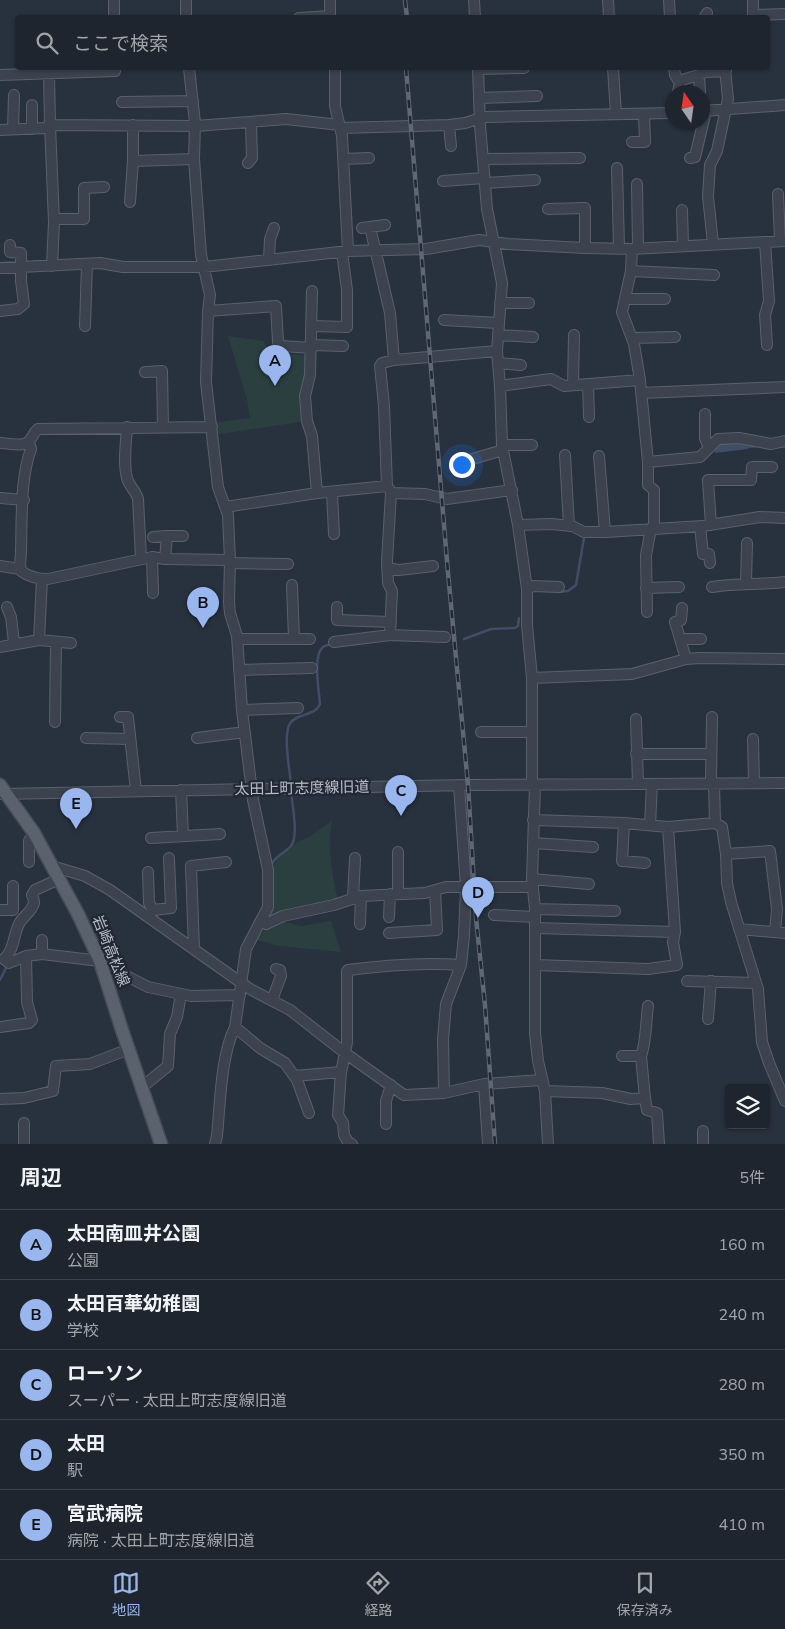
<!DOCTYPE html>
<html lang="ja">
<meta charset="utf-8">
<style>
:root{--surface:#1e252e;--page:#2b313a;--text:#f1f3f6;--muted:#a1a5aa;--line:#3c424a;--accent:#99b6ee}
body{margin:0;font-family:"Nunito Sans","Noto Sans JP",sans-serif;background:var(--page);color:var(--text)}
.controls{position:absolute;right:15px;bottom:15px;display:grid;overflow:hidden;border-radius:5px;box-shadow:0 1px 4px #0004}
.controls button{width:45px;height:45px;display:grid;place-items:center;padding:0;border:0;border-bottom:1px solid var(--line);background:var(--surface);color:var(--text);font:25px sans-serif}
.compass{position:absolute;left:665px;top:85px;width:45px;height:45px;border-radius:50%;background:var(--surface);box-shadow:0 1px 4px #0004;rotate:347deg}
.you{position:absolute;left:461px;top:464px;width:18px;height:18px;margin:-12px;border:4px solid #fff;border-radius:50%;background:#1a73e8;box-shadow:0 0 0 8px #1a73e833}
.badge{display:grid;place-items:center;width:32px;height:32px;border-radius:50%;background:var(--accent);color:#111;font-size:16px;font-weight:700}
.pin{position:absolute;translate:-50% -41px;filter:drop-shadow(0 1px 2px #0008)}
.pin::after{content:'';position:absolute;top:26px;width:18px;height:15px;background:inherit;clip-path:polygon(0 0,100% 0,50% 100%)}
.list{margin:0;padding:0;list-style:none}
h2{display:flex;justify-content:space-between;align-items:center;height:65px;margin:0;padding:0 20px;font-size:21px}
h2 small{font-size:16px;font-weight:400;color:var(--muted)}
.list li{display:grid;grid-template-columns:32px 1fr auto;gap:15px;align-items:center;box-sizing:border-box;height:70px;padding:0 20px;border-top:1px solid var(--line)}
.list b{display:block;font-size:19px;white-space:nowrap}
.list p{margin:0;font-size:16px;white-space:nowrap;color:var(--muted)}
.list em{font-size:16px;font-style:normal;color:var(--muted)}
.icon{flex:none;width:28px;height:28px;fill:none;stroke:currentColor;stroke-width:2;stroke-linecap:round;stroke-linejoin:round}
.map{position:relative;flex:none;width:785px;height:1144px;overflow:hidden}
.search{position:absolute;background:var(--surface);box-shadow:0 1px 4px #0004;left:15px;right:15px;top:15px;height:55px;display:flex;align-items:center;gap:12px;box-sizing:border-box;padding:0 18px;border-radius:5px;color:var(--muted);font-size:19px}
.sheet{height:415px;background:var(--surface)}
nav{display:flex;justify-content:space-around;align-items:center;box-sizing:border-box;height:70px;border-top:1px solid var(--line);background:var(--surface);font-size:14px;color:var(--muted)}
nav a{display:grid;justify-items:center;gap:2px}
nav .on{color:var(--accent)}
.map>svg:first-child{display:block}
.green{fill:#2b3e40}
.water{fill:#404d65}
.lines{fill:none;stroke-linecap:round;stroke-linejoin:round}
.stream{stroke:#404d65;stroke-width:2.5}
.minor-casing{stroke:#5a616c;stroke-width:12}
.major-casing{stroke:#464c57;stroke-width:15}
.minor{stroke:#3c434e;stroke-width:10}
.major{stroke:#5a626e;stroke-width:12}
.rail-casing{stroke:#5f6775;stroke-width:4.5}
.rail{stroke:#212833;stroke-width:2.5;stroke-dasharray:8;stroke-linecap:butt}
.labels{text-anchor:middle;stroke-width:4.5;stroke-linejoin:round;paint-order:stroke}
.street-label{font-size:15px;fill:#b9bec9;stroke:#212833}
</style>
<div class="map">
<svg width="785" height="1144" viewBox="0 0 785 1144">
<rect width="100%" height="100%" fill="#28313e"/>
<path class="green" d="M228 336 264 341 269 352 311 356 307 421 213 435 212 423 250 418 247 400Z
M332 821C327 849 332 874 338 901L282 915 285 922 301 926 331 921 341 952 279 946 257 940 267 927 269 916 272 868 278 859 297 842 309 837Z"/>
<path class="water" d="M723 444H743L749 445 748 449 715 453 714 449 718 445Z"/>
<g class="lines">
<path class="stream" d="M747 447 758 446
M558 592 568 591 576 585 584 538
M464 639 491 629 515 628 518 626 519 618
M291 785C290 771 282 732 291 722 294 719 297 717 301 716 309 713 317 712 320 704 319 691 313 657 322 648 325 645 329 645 333 644
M271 865C275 856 285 853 291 846 299 836 292 804 291 791
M0 980 7 966"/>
<g class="minor-casing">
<path id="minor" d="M114 0V18
M186 0V18
M330 0V18
M474 0 475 18
M608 0 609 18
M669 0 670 18
M753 0V15L785 14
M299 18 330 16
M704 18 707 13
M189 68 195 123 194 159 201 255 210 295 208 311 206 382 218 487 228 515 230 560 229 603 230 613 237 636 242 710 253 800 268 870V907L246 949 235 1027C221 1054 220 1105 217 1136L215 1144
M335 68V106L342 136 348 251
M478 68 480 125 487 209 502 283 497 351 500 386 502 445 518 525 527 589V625L532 678V785
M613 68 616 114
M674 68 675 75 680 83 678 92
M478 69 524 68
M49 74 50 125 195 126 249 122 251 125 252 158 248 163
M0 75 115 71V68
M685 79 699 75
M700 92 699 75 705 72 726 71
M479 98 537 96
M122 102 193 101
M32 105V129
M702 111 785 105
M249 122 286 119 340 125
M340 128 449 125
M13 129 14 95
M0 130 45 128 50 125 54 222 52 266
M632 142H645L644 114
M451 146 449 125 465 123 484 117 672 113
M690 158 695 157 706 111
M343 159 369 158
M483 159 580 158
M133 161V125
M617 168 619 248
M443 181 484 178
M485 183 535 180
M637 184 638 248
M778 194 780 241
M130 202 133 161 194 159
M548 209 585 208V248
M682 210 683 246
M54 219H84V188L104 187
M370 227 390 313 394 360
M362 228 385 225
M765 242 769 301 765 315 767 345
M713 244 708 196 710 165 717 151 728 99 725 68
M632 249 631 271 622 312 634 344 640 380
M269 260 270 239 274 228
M0 268 100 263 123 267H204L348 251 426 249 479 240 508 244 585 248 632 249 785 241
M631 271 714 275
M312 291 310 375 305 396 307 421 312 436 317 493
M625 299H665
M500 303H529
M0 311 18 309 24 304 21 281V253L10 252V245
M208 311 276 306 278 342 281 346 312 348
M444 320 498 323
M85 326 87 264
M312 326 347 327V290L342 252
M498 335 533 337
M632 338 675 337
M312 345 343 346
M498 363 521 365
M145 372 162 371 163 427
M588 384 589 417
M573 385 574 335
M500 386 551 379 564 386 640 380 648 462
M641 393 785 387
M705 414V438L709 448
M127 427C126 444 123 462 127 478 129 486 136 491 138 499L141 558
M29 442 31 449C20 479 22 520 21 551 21 558 19 564 21 571 29 577 38 579 48 579L152 557 165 559 230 560
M0 443C7 443 23 447 28 442 32 439 33 433 38 429L212 427
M502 445H532
M565 455 569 526
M599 456 605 532
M469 460 503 450
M387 486 384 406 380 366 382 363 394 360 497 351
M332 492 334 534
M0 498 24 500
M225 507 317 493 387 486 390 490
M518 525 551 524 572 526 584 532H605L703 526 760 517 785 518
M711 525 708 480H751L752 467H772
M700 526 703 554H709L710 563
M654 529V490L648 485V462L700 457 718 439 739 438 771 444 785 441
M153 537 167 536
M152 557 153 593
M165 559 167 536H183
M230 563 288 564
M0 566 20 569
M387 568 399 570 433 566
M746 584 747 543
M292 585 294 639
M712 587C736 583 760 585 785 582
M646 588 679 587
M527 589 533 586 559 587
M7 607 11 617 14 643
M337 607V620L391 622
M682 608 681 620 675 622 686 659
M647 612 646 555 651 528
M390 635 392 591 388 583 387 561 391 493 425 494 447 499 512 490
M238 639H310
M680 639H701
M39 640 42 579
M334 642 390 635 445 637
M0 647 39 640 71 643
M239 670 312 668
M532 678 632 674 686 659 699 658 785 659
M242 710 298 708
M120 717H128L136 791
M636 719 638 784
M55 722 56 642
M481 732H531
M86 738 130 739
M197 738 245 732
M753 739 754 783
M636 754H711
M711 783 712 717
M714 783 715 823 722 827 726 854 727 883 731 902 758 989 762 1042 769 1063 785 1101
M535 785 532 879 535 909V1033L538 1061 545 1091 548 1144
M181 790 183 836
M1 794 468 785 785 783
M533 820 624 823 668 827 715 823
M624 823 622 861 645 863
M650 825 652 784
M151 838 220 834
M533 843 593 847
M726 854 770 851 777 909 775 932
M29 862V841L34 833
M52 866 85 876 110 890 250 989 290 1010 345 1053 404 1095 444 1093 484 1084 542 1080
M148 872 149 903 153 910
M59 879 35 890 32 895C33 896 34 901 34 903 32 911 24 916 20 922 13 934 15 949 4 959L9 963 26 956 42 954 100 961
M532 879 589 884
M398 893V852
M353 898 355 858
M535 909 615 911
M0 910H13V886
M494 915 535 917
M148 917 153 910 171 908 169 858
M389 917 390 894
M261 921 266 924 283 916 334 905 361 896 425 893 446 887H533
M360 924 361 896
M535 928 675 932
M739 929 785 933
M389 933 437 930 435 890
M42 940V954
M194 949 191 866 226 862
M535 965 648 969 677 965 673 942 675 932 668 827
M102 968 117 971 148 987 191 996 240 995
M687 981 756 983
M272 1000 281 976 280 970 276 969
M708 1019 711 981
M0 1027 29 1023 32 1020 27 1002 26 956
M235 1027 260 1048 285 1063 297 1080 309 1113
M641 1056C646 1043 646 1021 648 1006
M341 1072 338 1115 343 1123 344 1135 348 1142 352 1144
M294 1076 341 1072 342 1068 347 1042V971L348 970C386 965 423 962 461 965
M484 1084 488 1144
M142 1087 168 1066 170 1034 177 1017 181 994
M545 1091 602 1093 631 1099 645 1098 641 1056H622
M444 1093 443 1039 446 1004 461 965 464 936 466 887 459 785
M645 1098 647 1110 657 1113 659 1144
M0 1099 24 1098 53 1091 56 1066 90 1064 129 1049
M386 1124V1101L391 1085
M24 1144V1123
M703 1144V1131"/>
</g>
<g class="major-casing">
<path id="major" d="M0 785 34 833 78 914 100 961 121 1027 161 1144"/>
</g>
<use href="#minor" class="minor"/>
<use href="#major" class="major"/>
<g class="rail-casing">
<path id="rail" d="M405 0 407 18
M406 68 448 573 468 785 476 918 485 1005 495 1144"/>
</g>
<use href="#rail" class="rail"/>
</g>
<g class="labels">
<g class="street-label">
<text transform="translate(302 788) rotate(-1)" y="5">太田上町志度線旧道</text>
<text transform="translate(111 951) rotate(68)" y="5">岩崎高松線</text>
</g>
</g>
</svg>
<div class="controls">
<button><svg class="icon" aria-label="layers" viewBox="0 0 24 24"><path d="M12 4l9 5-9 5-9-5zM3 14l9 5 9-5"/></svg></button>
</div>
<svg class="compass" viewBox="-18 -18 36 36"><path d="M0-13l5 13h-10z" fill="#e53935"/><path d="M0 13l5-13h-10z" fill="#a1a5aa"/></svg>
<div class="you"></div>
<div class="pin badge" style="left:275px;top:386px">A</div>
<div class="pin badge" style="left:203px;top:628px">B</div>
<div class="pin badge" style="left:401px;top:816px">C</div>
<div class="pin badge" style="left:478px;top:918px">D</div>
<div class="pin badge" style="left:76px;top:829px">E</div>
<div class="search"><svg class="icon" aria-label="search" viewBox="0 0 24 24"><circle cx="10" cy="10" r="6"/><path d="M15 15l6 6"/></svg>ここで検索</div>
</div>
<section class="sheet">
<h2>周辺<small>5件</small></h2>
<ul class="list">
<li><span class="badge">A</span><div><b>太田南皿井公園</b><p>公園</p></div><em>160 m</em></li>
<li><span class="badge">B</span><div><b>太田百華幼稚園</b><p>学校</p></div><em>240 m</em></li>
<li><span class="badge">C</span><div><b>ローソン</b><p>スーパー · 太田上町志度線旧道</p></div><em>280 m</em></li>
<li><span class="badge">D</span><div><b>太田</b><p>駅</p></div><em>350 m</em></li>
<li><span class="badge">E</span><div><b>宮武病院</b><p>病院 · 太田上町志度線旧道</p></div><em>410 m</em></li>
</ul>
</section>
<nav>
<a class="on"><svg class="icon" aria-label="map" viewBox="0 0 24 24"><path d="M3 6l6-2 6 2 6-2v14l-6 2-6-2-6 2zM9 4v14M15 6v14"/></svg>地図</a>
<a><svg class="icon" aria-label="directions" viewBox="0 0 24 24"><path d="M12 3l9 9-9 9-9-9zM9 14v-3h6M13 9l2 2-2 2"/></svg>経路</a>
<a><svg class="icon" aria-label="saved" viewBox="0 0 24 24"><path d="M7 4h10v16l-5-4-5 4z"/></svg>保存済み</a>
</nav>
